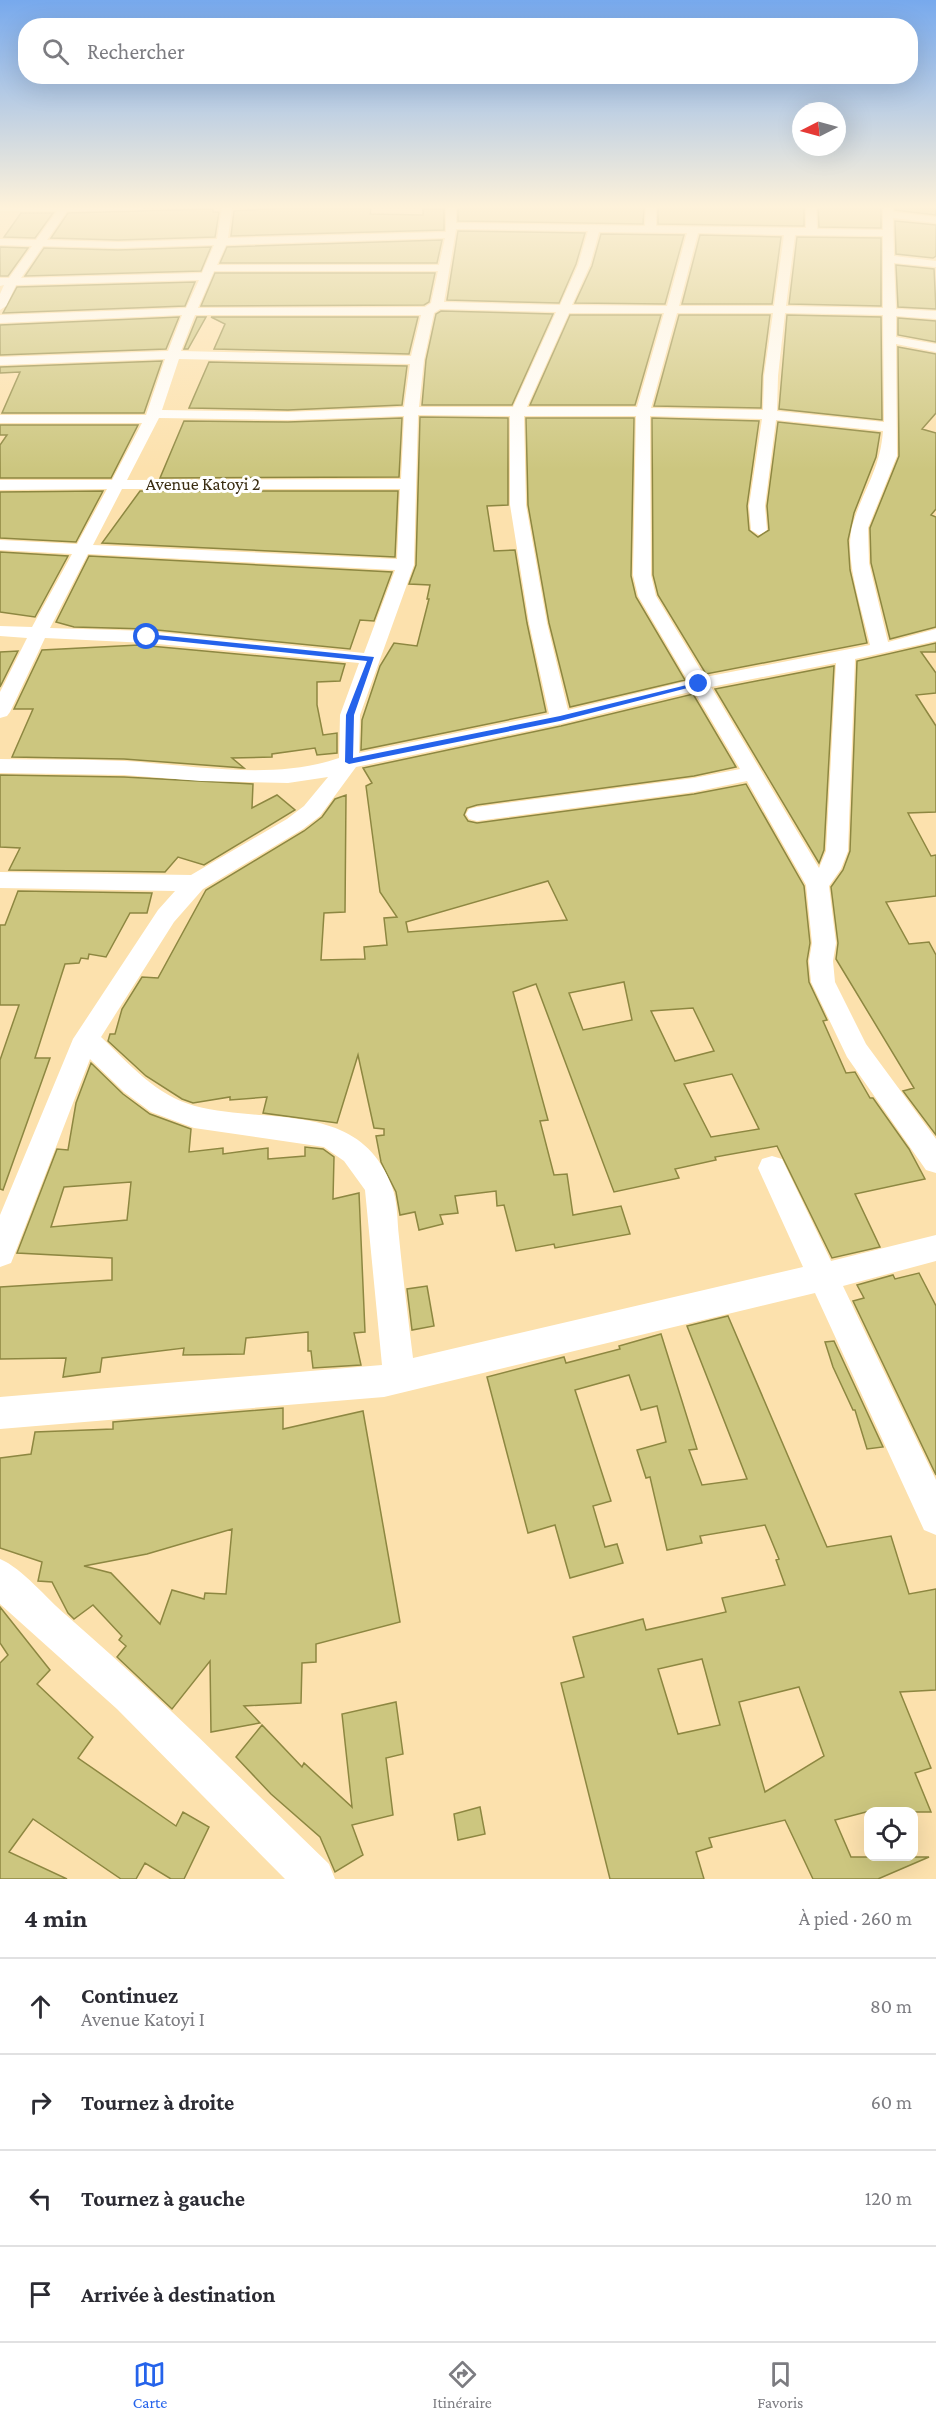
<!DOCTYPE html>
<html lang="fr">
<meta charset="utf-8">
<style>
:root{--surface:#fff;--page:#f2f2f3;--text:#2b2b33;--muted:#7c7c81;--line:#e1e1e2;--accent:#2563eb}
body{margin:0;font-family:"Crimson Pro",serif;background:var(--page);color:var(--text)}
.controls{position:absolute;right:18px;bottom:18px;display:grid;overflow:hidden;border-radius:12px;box-shadow:0 6px 24px #0002}
.controls button{width:54px;height:54px;display:grid;place-items:center;padding:0;border:0;border-bottom:2px solid var(--line);background:var(--surface);color:var(--text);font:30px sans-serif}
.compass{position:absolute;left:792px;top:102px;width:54px;height:54px;border-radius:50%;background:var(--surface);box-shadow:0 6px 24px #0002;rotate:264deg}
.stop{position:absolute;width:18px;height:18px;margin:-14px;border:4px solid #2563eb;border-radius:50%;background:#fff}
.stop.end{background:#2563eb;border-color:#fff;box-shadow:0 2px 6px #0008}
.list{margin:0;padding:0;list-style:none}
h2{display:flex;justify-content:space-between;align-items:center;height:78px;margin:0;padding:0 24px;font-size:26px}
h2 small{font-size:20px;font-weight:400;color:var(--muted)}
.list li{display:grid;grid-template-columns:39px 1fr auto;gap:18px;align-items:center;box-sizing:border-box;height:96px;padding:0 24px;border-top:2px solid var(--line)}
.list b{display:block;font-size:22px;white-space:nowrap}
.list p{margin:0;font-size:20px;white-space:nowrap;color:var(--muted)}
.list em{font-size:20px;font-style:normal;color:var(--muted)}
.icon{flex:none;width:33px;height:33px;fill:none;stroke:currentColor;stroke-width:2;stroke-linecap:round;stroke-linejoin:round}
.map{position:relative;flex:none;width:936px;height:1879px;overflow:hidden}
.search{position:absolute;background:var(--surface);box-shadow:0 6px 24px #0002;left:18px;right:18px;top:18px;height:66px;display:flex;align-items:center;gap:15px;box-sizing:border-box;padding:0 21px;border-radius:24px;color:var(--muted);font-size:22px}
.sheet{height:462px;background:var(--surface)}
nav{display:flex;justify-content:space-around;align-items:center;box-sizing:border-box;height:84px;border-top:2px solid var(--line);background:var(--surface);font-size:16px;color:var(--muted)}
nav a{display:grid;justify-items:center;gap:3px}
nav .on{color:var(--accent)}
.map>svg:first-child{display:block}
.building{fill:#ccc67f;stroke:#8d8741;stroke-width:1.5;fill-rule:evenodd}
.lines{fill:none;stroke-linecap:round;stroke-linejoin:round}
.minor{fill:#fff;fill-rule:evenodd}
.route{fill:#2563eb}
.labels{text-anchor:middle;stroke-width:6;stroke-linejoin:round;paint-order:stroke}
.far-street-label{font-size:18px;fill:#3a2d12;stroke:#fff}
</style>
<div class="map">
<svg width="936" height="1879" viewBox="0 0 936 1879">
<rect width="100%" height="100%" fill="#fce1ad"/>
<path class="building" d="M458 207H644L643 224 458 221Z
M658 207H804V226L658 224Z
M818 207H881V228L819 227Z
M895 207H936V215L895 210Z
M284 208H371L370 214 423 215V209H444V230L231 236 234 211Z
M213 209V212H219L215 237 118 240 51 238 68 213Z
M21 213H53L35 238 4 237Z
M895 221 936 225V256L933 258 896 254Z
M458 231 585 233 576 264 559 303 447 300Z
M601 234 684 235 665 304 575 303 592 266Z
M700 235 781 237 772 304H682Z
M797 237 881 238V306L789 304Z
M442 240 437 263H220L227 247Z
M0 247 28 248 8 276H0Z
M211 247 201 271 25 276 44 248 118 250Z
M896 265 934 269 936 309 898 307Z
M215 273H435L429 302 424 305 201 306Z
M195 282 185 306 3 313 17 287Z
M441 311 553 314 512 405H422L426 360 436 314Z
M570 315H661L635 405H530Z
M679 315H770L762 376 761 408 654 406Z
M787 315 881 317 882 420 779 409Z
M179 317 166 349 0 355V325Z
M197 317H206L188 349H184Z
M211 317H418L409 354 214 349 225 324Z
M898 318 936 321V342L898 335Z
M898 347 936 354V413L922 429 936 433V509L931 515 936 517V627L890 639 871 563 870 528 899 456Z
M162 361 144 413H2L20 372 0 373V367Z
M209 362 407 366 402 405 288 410 189 408Z
M420 417 508 418V505L487 506 494 551 515 550 527 623 546 712 361 750 362 720 380 666 394 643 417 646 429 599H427L430 585 409 584 416 565Z
M402 418 399 477 160 478 184 421 288 422Z
M526 418H634L631 576 636 597 685 680 570 707 549 623 528 505Z
M652 418 759 421 747 506 749 530 758 537 769 530 767 506 778 422 880 433 876 457 854 513 848 540 850 570 867 643 706 674 658 595 653 575Z
M0 425H138L111 478H0V445L7 435H0Z
M103 491 76 542 0 538V492Z
M140 491H398L395 557 102 543Z
M0 552 68 556 35 617 0 612Z
M89 556 392 572 374 621 360 620 350 649 147 629 74 627 56 622Z
M936 643V652H921L936 673V693L916 695 936 726V812L908 813 931 856 936 855V896L886 902 909 944 929 942 936 955V1135L903 1091 914 1088 836 959 838 943 831 887 843 870 850 851 857 661Z
M139 645 345 664 340 681 317 682V705L323 735 337 733V753L317 755 315 748 272 754V757L232 758 244 768 124 759 12 757 33 709H14L42 650Z
M18 651 0 687V652Z
M834 666 824 850 819 863 715 689Z
M693 694 736 767 694 776 477 805 467 808 464 815 468 821 477 823 694 794 746 784 804 886 810 943 807 961 809 982 827 1020 823 1021 846 1073 855 1072 870 1098H873L909 1149 925 1179 855 1194 880 1247 832 1258 777 1146 715 1157 716 1160 675 1169 679 1178 614 1192 536 984 513 992 548 1120 540 1121 554 1175 567 1174 573 1215 621 1206 630 1234 555 1248 554 1244 516 1251 504 1205 497 1206 496 1191 455 1196 458 1213 440 1215 443 1224 419 1230 415 1212 400 1215 396 1192 381 1162 376 1136 384 1135V1129L374 1128 358 1055 337 1123 263 1113 267 1097 230 1100V1097L193 1103 182 1099 146 1076 108 1041 110 1034H115L122 1009 142 977 158 978 206 890 304 831 322 817 335 799 346 795 345 912 324 913 321 960 365 959 364 947 387 945 384 918 397 917 380 892 366 786 372 783 363 768 561 726ZM548 881 567 920 408 932 406 922ZM624 982 632 1020 583 1030 569 993ZM693 1008 714 1051 675 1061 651 1011ZM732 1074 759 1129 711 1137 684 1084Z
M0 775 124 777 253 784 252 808 277 795 295 810 204 865 178 857 165 872 9 870 20 848 0 847Z
M18 891 152 893 147 913H130L106 957 89 954 88 959 81 958 79 963 65 964 35 1058H50L3 1190 0 1189V1060L19 1005H0V925H5Z
M91 1063 123 1094 150 1114 191 1129 189 1152 223 1148V1154L268 1148V1159L305 1156V1147L323 1149 334 1157 333 1199 359 1193 365 1332 354 1333 361 1365 313 1368 311 1351H308V1332L246 1338 244 1354 183 1355 184 1348 102 1358 100 1372 63 1377 66 1358 0 1359V1287L112 1280V1258L17 1253 57 1149 68 1150 76 1103ZM131 1182 127 1220 51 1227 64 1187Z
M919 1273 936 1306V1475L853 1301 864 1298 857 1285 893 1275 895 1279Z
M427 1286 434 1326 412 1330 407 1289Z
M728 1316 827 1547 891 1536 909 1594 936 1589V1690L900 1692 931 1768 915 1773 931 1812H866L835 1820 851 1857H929L878 1879H813L785 1820 709 1838 712 1847 696 1852 704 1879H610L561 1683 584 1677 573 1637 643 1619 646 1630 726 1612 722 1598 785 1585 776 1560 779 1559 765 1525 700 1536 702 1543 667 1550 650 1477 646 1478 637 1450 666 1442 657 1406 641 1410 629 1375 575 1390 611 1501 593 1506 605 1547 617 1544 623 1563 570 1578 555 1525 528 1533 487 1377 564 1357 566 1363 620 1349 619 1346 661 1334 697 1449 689 1450 702 1485 747 1479 687 1326ZM702 1659 720 1725 678 1734 658 1669ZM799 1687 824 1756 765 1792 739 1702Z
M834 1341 883 1447 867 1449 855 1410H853L833 1367 825 1342Z
M283 1408V1429L363 1411 400 1622 316 1644V1662L302 1663 301 1703 244 1706 260 1723 211 1732 210 1661 172 1709 117 1657 126 1646 119 1640 122 1636 93 1605 74 1619 68 1613 52 1582 38 1581 42 1562 0 1548V1458L31 1454 35 1432 113 1429V1422ZM232 1529 226 1594 205 1593 204 1599 172 1590 160 1624 111 1573 84 1566 147 1554Z
M0 1607 50 1670 37 1684 93 1737 78 1758 176 1826 183 1812 209 1827 184 1879H171L145 1863 136 1879H121L33 1819 9 1852 67 1879H0V1663L8 1655 0 1643Z
M396 1702 403 1754 386 1758 393 1815 352 1825 363 1855 335 1872 320 1837 271 1794 236 1757 262 1725 302 1767 304 1763 352 1807 342 1714Z
M480 1807 485 1834 458 1840 454 1814Z"/>
<g class="lines">
<path class="minor" d="M0 207H145L140 210 67 211 47 240 118 242 217 239 222 207H232L228 238 446 232V207H456V223L645 226 646 207H656V226L806 228V207H816L817 229 883 230V207H893V212L936 217V223L893 218 894 256 936 261V267L894 263 896 309 936 311V319L896 316V337L936 344V352L896 344 897 456 868 528 869 563 888 642 936 629V641L855 659 848 851 841 869 829 886 836 943 833 961 835 982 866 1044 936 1139V1173L926 1170 847 1057 811 982 809 961 812 943 806 885 747 781 694 792 477 821 469 819 466 814 469 809 477 807 694 778 740 769 694 691 560 724 356 767 320 816 303 829 203 889 174 922 101 1037C129 1064 157 1096 195 1106 267 1125 360 1099 392 1187 398 1202 397 1221 399 1237 403 1277 408 1318 413 1358L803 1267 758 1168 762 1159 772 1156 782 1159 831 1261 936 1235V1261L843 1286 936 1480V1535L924 1530 815 1293 384 1397 0 1429V1397L382 1365 365 1190 344 1161 324 1147 194 1128 151 1112 124 1092 90 1059 15 1253 11 1263 0 1267V1215L73 1039 158 910 175 891 0 888V872L191 875 287 819 304 806 328 777 288 783 201 781 124 775 0 773V759C41 760 83 759 124 761 192 765 274 781 339 758L340 715 359 663 147 643 45 638 10 712 7 716 0 718V692L27 638 0 636V626L32 627 72 554 0 550V540L77 544 107 489 0 490V480H112L142 423H0V415H146L165 359 0 365V357L168 351 182 315 0 323V315L186 308 199 280 16 285 6 306 0 310V294L4 285 0 286V278H9L32 246 0 245V239L36 240 57 211H0ZM456 229 588 231 578 265 560 305 444 302ZM599 232 687 233 667 306 572 305 590 265ZM698 233 784 235 774 306H679ZM795 235 883 236V308L786 306ZM445 238 439 265H217L226 245ZM214 245 202 273 21 278 43 246 118 248ZM214 271H438L431 303 425 307 198 308ZM440 309 556 312 513 407H419L424 360 434 313ZM569 313H664L637 407H527ZM677 313H773L764 376 763 410 651 408ZM785 313 883 315 884 422 777 411 778 376ZM195 315H421L411 356 181 351ZM179 359 410 364 404 407 288 412 162 410ZM418 415 510 416V505L529 623 549 714 359 753 360 715 414 565ZM404 416 401 479 127 480 159 418 288 420ZM524 416H636L633 575 638 596 688 681 568 710 547 623 526 505ZM650 416 762 419 749 506 751 530 759 535 767 530 765 506 776 420 883 431C880 471 862 491 852 527 844 560 863 612 870 645L705 677 656 596 651 575ZM122 489H400L397 559 93 545ZM88 554 395 570 364 653 147 631 50 628ZM836 663 826 851 819 868 711 687Z
M0 1559C22 1568 47 1599 66 1615 157 1694 242 1780 329 1864L335 1879H285L117 1709 0 1604Z"/>
</g>
<linearGradient id="sky" x2="0" y2="1"><stop stop-color="#77a9ed"/><stop offset="0.44" stop-color="#fef2da"/><stop offset="1" stop-color="#fef2da" stop-opacity="0"/></linearGradient>
<rect width="936" height="470" fill="url(#sky)"/>
<path class="route" d="M147 634 374 657 354 715 353 758 560 716 699 682 703 684 560 721 349 764 345 762 346 715 367 661 145 638Z"/>
<g class="labels">
<g class="far-street-label">
<text x="203" y="490">Avenue Katoyi 2</text>
</g>
</g>
</svg>
<div class="controls">
<button><svg class="icon" aria-label="locate" viewBox="0 0 24 24"><circle cx="12" cy="12" r="6"/><path d="M12 2v4M12 18v4M2 12h4M18 12h4"/></svg></button>
</div>
<svg class="compass" viewBox="-18 -18 36 36"><path d="M0-13l5 13h-10z" fill="#e53935"/><path d="M0 13l5-13h-10z" fill="#7c7c81"/></svg>
<div class="stop" style="left:147px;top:637px"></div>
<div class="stop end" style="left:699px;top:684px"></div>
<div class="search"><svg class="icon" aria-label="search" viewBox="0 0 24 24"><circle cx="10" cy="10" r="6"/><path d="M15 15l6 6"/></svg>Rechercher</div>
</div>
<section class="sheet">
<h2>4 min<small>À pied · 260 m</small></h2>
<ul class="list">
<li><svg class="icon" aria-label="ahead" viewBox="0 0 24 24"><path d="M12 20V5M6 11l6-6 6 6"/></svg><div><b>Continuez</b><p>Avenue Katoyi I</p></div><em>80 m</em></li>
<li><svg class="icon" aria-label="right" viewBox="0 0 24 24"><path d="M7 20v-9h11M14 6l5 5-5 5"/></svg><div><b>Tournez à droite</b></div><em>60 m</em></li>
<li><svg class="icon" aria-label="left" viewBox="0 0 24 24"><path d="M17 20v-9H6M10 6l-5 5 5 5"/></svg><div><b>Tournez à gauche</b></div><em>120 m</em></li>
<li><svg class="icon" aria-label="arrive" viewBox="0 0 24 24"><path d="M6 21V4h12l-3 4 3 4H6"/></svg><div><b>Arrivée à destination</b></div></li>
</ul>
</section>
<nav>
<a class="on"><svg class="icon" aria-label="map" viewBox="0 0 24 24"><path d="M3 6l6-2 6 2 6-2v14l-6 2-6-2-6 2zM9 4v14M15 6v14"/></svg>Carte</a>
<a><svg class="icon" aria-label="directions" viewBox="0 0 24 24"><path d="M12 3l9 9-9 9-9-9zM9 14v-3h6M13 9l2 2-2 2"/></svg>Itinéraire</a>
<a><svg class="icon" aria-label="saved" viewBox="0 0 24 24"><path d="M7 4h10v16l-5-4-5 4z"/></svg>Favoris</a>
</nav>
